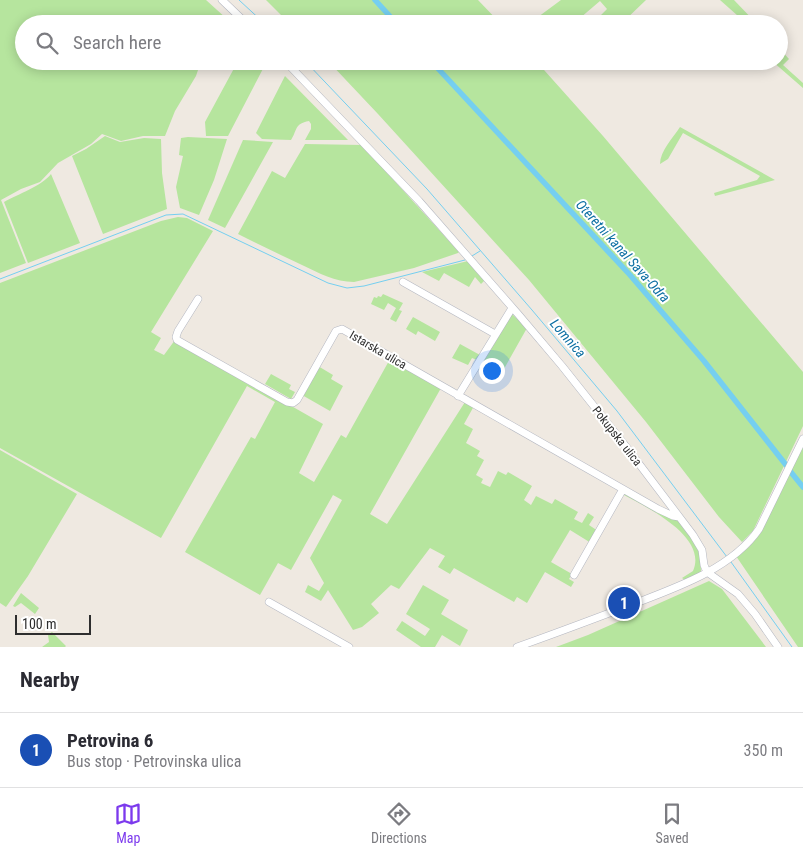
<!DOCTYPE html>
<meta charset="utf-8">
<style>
:root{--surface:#fff;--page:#f7f7f7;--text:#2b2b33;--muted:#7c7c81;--line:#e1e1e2;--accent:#7c3aed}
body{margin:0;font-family:"Roboto Condensed",sans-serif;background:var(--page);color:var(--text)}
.scale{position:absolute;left:15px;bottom:12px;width:76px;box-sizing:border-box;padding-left:5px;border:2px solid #2e2e2e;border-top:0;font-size:14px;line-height:18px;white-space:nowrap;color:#2e2e2e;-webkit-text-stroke:4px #fff;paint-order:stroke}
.you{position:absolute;left:491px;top:370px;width:18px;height:18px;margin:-12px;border:4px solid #fff;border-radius:50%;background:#1a73e8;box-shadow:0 0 0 8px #1a73e833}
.badge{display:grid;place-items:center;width:32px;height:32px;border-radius:50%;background:var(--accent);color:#fff;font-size:16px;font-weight:700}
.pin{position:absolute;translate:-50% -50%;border:2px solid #fff;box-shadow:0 1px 5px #0006}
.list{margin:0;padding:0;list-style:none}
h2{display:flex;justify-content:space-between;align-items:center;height:65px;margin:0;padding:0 20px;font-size:21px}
h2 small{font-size:16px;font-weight:400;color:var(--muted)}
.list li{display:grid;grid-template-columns:32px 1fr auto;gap:15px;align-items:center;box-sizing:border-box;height:75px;padding:0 20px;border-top:1px solid var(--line)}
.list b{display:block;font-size:19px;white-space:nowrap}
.list p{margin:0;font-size:16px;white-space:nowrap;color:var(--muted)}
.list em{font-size:16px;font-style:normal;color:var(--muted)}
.icon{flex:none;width:28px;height:28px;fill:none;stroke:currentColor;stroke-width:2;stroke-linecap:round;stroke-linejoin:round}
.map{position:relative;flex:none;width:803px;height:647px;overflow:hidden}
.search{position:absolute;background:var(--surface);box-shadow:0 2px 12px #0003;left:15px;right:15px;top:15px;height:55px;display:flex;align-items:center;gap:12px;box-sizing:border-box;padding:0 18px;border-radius:28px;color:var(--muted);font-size:19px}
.sheet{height:140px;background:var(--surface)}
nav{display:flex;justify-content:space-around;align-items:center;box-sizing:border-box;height:70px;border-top:1px solid var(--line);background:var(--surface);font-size:14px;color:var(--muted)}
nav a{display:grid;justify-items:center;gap:2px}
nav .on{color:var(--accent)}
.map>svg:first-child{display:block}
.green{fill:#b6e59e}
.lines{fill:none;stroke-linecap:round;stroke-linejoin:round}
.stream{stroke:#75cff0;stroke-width:1}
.canal{stroke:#75cff0;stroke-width:5.5}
.minor-casing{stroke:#b4b7c1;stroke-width:8}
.minor{stroke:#fff;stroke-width:7}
.labels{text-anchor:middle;stroke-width:4;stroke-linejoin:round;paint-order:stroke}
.street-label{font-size:12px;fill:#2e2e2e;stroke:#fff}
.water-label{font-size:14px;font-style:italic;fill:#0d6fa3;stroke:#fff}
</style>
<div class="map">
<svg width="803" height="647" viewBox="0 0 803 647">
<rect width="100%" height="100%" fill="#efe9e1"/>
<path class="green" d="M0 0H206L227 19 224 24H24V61H201L196 76 175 111 165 136H143L121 141 102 134 91 144 58 163 40 182 21 189 1 200 26 263 0 273Z
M266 0H478L501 24H290Z
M561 0H646L621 24H592L607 9 600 1 573 24H532L525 17H538Z
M720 0H734L757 24H747Z
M779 48 789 59 783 65 803 83V88L772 61H779Z
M238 61H267L228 136H206L205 122Z
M328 61H536L603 136 803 372V426L753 531 742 542 719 517 646 422 529 280 378 114Z
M285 76 348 140H305L311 129V124L309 121C294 124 298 129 291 140L262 139 256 133Z
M680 127 775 180 715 196 714 193 757 180 760 176 683 133 668 159 660 164C660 151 673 138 680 127Z
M105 136 120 142 144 138 161 139 162 173 167 209 103 234 72 156 86 149Z
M188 137 227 139 214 180 199 215 180 208 176 187 183 156 179 155 181 138Z
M243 140 273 142 225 228 208 220Z
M305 144 362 145 459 252 458 253 414 268 354 282C335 282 319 273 302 265 281 255 259 245 238 234L272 171 285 178Z
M51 174 80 243 28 263 4 202C18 194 42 186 51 174Z
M178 217 187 218 213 231 151 332 161 338 154 350 164 355 175 340 323 424 299 473 314 482 341 435 346 438 390 359 441 388 370 514 387 524 465 402 474 406 464 424 473 429 466 443 480 451 477 456 484 460 476 475 483 479 481 483 490 487 498 471 506 475 508 472 532 486 524 500 531 505 536 496 552 504 555 499 578 512 574 519 582 523 588 513 594 517 589 525 598 531 591 543 570 530 551 562 572 574 569 579 574 582 571 587 545 572 527 603 517 597 514 602 454 568 450 574 438 567 445 556 430 548 399 589 391 585 371 604 379 613 362 627 353 630 328 590 321 601 305 592 308 585 319 591 324 583 310 558 342 500 333 495 291 570 278 563 260 595 185 552 251 437 255 439 275 402 247 386 161 538 0 448V283L161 221Z
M468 261 485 280 481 284 475 277 469 287 444 273 439 281 422 272Z
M383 294 403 303 399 310 402 311 396 322 390 319 396 308 388 303 384 310 371 304 374 297 377 298 378 296 381 297Z
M512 314 527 328 500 376 490 370 487 374 476 368Z
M413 317 440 332 435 341 418 331 416 335 406 329Z
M460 344 480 355 477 360 472 358 468 365 452 358Z
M318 366 333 375 331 379 343 386 330 411 302 395Z
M271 374 291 385 289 389 295 392 291 399 265 384Z
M803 443V647H798L736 556 749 547 760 534Z
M0 450 77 494 28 576 6 607 0 603Z
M626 492 679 521 700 550 701 572 685 580 682 578 693 571C708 537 648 508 624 495Z
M709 581 722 589 766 647H556L588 635Z
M423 585 449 600 441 614 468 630 460 646 442 635 435 647H421L396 630 402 621 425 636 430 629 406 614Z
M21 593 39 608 35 614 21 603 15 607 13 606Z
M52 632 66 646 65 647H42L49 642 48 635Z"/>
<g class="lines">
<path class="stream" d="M239 0 265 24
M305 61 427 189 532 310 617 411 727 557
M472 256 480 251
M0 279 166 215 183 214 328 283 347 288 364 286 465 260
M731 562 792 647"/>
<path class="canal" d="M375 0 397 24
M431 61 630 275 704 361 786 465
M790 471 803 487"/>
<g class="minor-casing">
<path id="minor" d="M222 0 247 24
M285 61 419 201 518 314 562 366 624 444 693 535 702 550 704 565 707 572 738 594 755 614 778 647
M403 282 495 334
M198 299 178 331 176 337 177 340 287 402 293 403 297 400 336 331 342 329 658 509 673 516 679 517
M458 396 512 308
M574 575 623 489
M269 602 349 647
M517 647C554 634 591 620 628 606 672 589 731 570 759 529L803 439"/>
</g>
<use href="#minor" class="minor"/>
</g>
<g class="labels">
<g class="street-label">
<text transform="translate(378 350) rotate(30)" y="4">Istarska ulica</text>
<text transform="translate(617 436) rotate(52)" y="4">Pokupska ulica</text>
</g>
<g class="water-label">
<text transform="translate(623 251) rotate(48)" y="5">Oteretni kanal Sava-Odra</text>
<text transform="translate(568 338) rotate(49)" y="5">Lomnica</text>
</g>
</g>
</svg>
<div class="scale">100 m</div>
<div class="you"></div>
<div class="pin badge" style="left:624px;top:603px;background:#1a4fb4">1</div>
<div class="search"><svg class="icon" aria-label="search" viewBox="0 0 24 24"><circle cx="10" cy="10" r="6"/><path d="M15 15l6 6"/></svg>Search here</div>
</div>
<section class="sheet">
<h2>Nearby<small></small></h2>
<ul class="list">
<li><span class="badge" style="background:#1a4fb4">1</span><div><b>Petrovina 6</b><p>Bus stop · Petrovinska ulica</p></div><em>350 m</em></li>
</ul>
</section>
<nav>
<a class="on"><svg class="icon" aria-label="map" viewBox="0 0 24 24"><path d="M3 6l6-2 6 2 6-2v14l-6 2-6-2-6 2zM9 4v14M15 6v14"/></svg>Map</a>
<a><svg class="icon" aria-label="directions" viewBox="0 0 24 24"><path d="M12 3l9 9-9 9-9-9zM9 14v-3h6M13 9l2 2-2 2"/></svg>Directions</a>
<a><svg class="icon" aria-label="saved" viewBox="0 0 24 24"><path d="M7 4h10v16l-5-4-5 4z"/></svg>Saved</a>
</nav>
